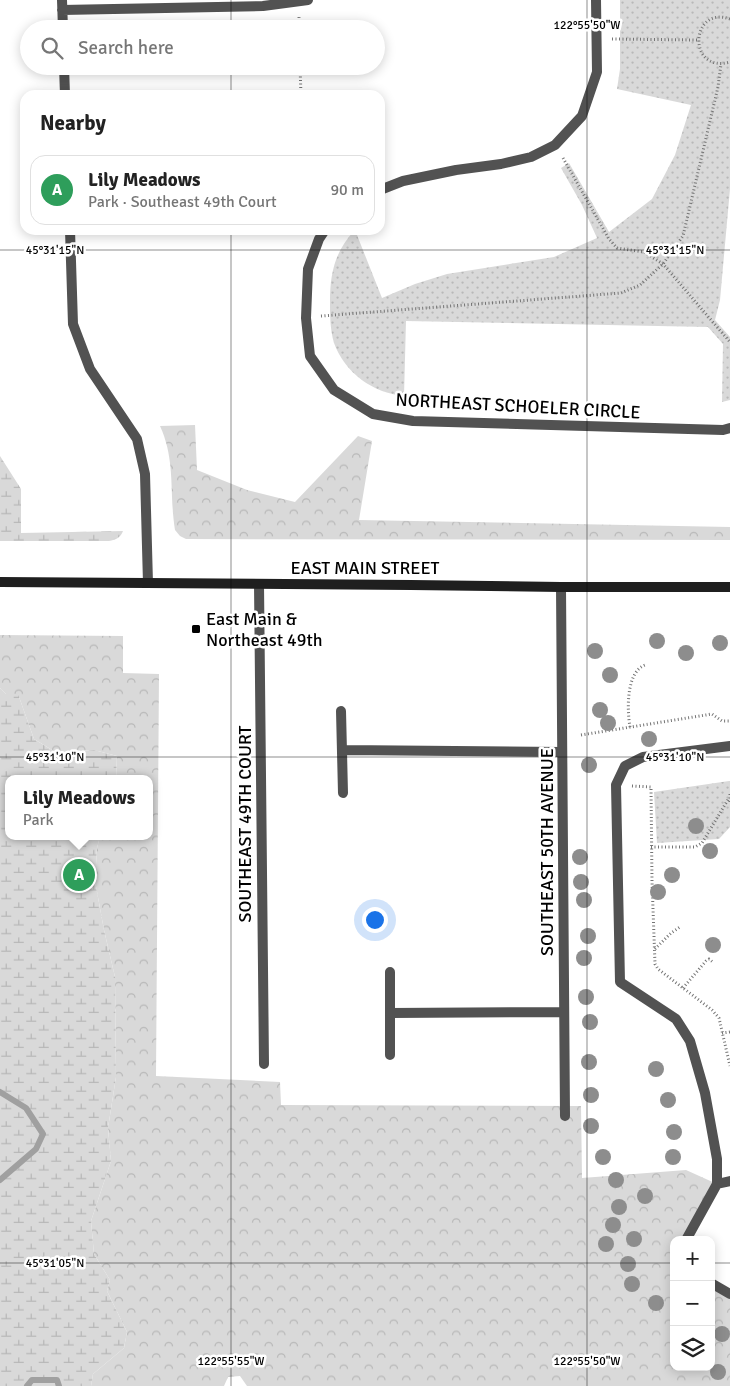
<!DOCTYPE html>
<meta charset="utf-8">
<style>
:root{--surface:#fff;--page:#f2f2f2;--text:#222;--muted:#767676;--line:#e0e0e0;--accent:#7c3aed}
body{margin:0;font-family:Signika,sans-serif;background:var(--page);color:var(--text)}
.controls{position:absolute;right:15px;bottom:15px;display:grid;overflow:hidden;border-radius:10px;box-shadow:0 2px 12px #0003}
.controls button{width:45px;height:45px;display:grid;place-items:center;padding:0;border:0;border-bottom:1px solid var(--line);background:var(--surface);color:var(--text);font:25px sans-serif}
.you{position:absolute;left:374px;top:919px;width:18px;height:18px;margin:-12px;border:4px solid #fff;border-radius:50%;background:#1a73e8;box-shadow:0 0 0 8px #1a73e833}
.badge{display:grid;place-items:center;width:32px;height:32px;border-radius:50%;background:var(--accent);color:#fff;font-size:16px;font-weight:700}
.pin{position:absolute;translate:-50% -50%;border:2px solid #fff;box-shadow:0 1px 5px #0006}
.popup{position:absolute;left:5px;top:775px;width:148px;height:65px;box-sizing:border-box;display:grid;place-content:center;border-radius:10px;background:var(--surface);filter:drop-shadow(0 1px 4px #0005);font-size:16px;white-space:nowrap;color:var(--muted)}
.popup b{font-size:19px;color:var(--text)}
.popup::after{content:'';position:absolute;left:50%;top:100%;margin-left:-10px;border:10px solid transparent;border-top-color:var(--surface)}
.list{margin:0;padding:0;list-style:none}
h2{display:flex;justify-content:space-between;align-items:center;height:65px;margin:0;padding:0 20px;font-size:21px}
h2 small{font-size:16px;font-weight:400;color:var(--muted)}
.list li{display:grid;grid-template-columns:32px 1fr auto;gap:15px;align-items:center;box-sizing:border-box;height:70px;margin:0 10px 10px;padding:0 10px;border:1px solid var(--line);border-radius:15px}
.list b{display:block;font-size:19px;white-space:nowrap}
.list p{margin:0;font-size:16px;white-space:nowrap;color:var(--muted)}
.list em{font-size:16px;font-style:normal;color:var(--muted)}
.icon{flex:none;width:28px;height:28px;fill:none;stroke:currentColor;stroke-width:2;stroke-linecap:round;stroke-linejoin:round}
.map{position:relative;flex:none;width:730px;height:1386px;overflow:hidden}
.search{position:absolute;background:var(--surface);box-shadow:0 2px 12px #0003;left:20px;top:20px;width:365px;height:55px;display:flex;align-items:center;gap:12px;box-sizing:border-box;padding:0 18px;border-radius:28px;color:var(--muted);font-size:19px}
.panel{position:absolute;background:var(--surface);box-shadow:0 2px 12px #0003;left:20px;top:90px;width:365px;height:145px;border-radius:15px}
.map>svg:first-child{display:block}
.green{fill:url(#green-dots)}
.forest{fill:url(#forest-crowns)}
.wetland{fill:url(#wetland-marsh)}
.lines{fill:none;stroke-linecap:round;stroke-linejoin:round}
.stream{stroke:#a0a0a0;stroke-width:6}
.path{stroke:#747474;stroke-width:3;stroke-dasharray:1 2.5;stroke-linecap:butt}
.service{stroke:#525252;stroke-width:10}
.minor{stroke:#525252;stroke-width:10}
.secondary{stroke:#1f1f1f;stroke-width:10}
.tree{fill:#8d8d8d}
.ticks{fill:none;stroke:#000;stroke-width:1;stroke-opacity:0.45}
.poi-dot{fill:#000;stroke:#fff;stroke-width:2}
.labels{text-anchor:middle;stroke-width:5;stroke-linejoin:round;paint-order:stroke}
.street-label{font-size:18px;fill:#000;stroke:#fff}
.poi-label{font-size:18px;fill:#000;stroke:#fff;text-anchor:start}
.ticks-label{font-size:12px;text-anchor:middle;fill:#000;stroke:#fff;stroke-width:5;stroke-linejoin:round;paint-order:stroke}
</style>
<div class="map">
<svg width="730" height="1386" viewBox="0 0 730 1386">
<defs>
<pattern id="green-dots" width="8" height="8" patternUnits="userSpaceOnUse" patternTransform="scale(1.25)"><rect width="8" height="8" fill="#d9d9d9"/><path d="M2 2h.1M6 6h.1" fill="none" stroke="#b8b8b8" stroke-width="1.8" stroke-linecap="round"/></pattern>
<pattern id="forest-crowns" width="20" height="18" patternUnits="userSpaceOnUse" patternTransform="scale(1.25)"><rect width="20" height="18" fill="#d9d9d9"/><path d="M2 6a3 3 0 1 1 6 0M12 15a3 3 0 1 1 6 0" fill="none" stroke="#b8b8b8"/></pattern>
<pattern id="wetland-marsh" width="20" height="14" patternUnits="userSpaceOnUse" patternTransform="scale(1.25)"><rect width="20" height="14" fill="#d9d9d9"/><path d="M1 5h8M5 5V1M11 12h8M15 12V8" fill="none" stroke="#b8b8b8"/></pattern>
</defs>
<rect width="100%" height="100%" fill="#fff"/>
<path class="green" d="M620 0H730V189L720 300 715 320 730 337V400L722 402 723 344 708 327 406 321 404 396C373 393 345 373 334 343 330 329 330 315 330 301 330 273 335 251 355 230L382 298 415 284 447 274 554 257 597 238 582 205 561 168 569 163 609 232 652 199 675 155 691 105 617 89 620 69Z
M729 781H730V827L719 839 657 843 654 792Z"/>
<path class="forest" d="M195 425 197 470 247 490 295 502 358 436 372 441 359 520 730 527V540L186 539 180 536 175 530C169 493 176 461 160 426Z
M0 635 123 636V673L159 674 156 1076 280 1082 281 1105 581 1106 582 1178 686 1170 717 1184 686 1240H674V1367H711V1283L730 1294V1386H247L240 1376 228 1377 224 1386H91L93 1374 124 1348 127 1332 107 1291 110 1280 94 1254 91 1221 111 1161 108 1128 116 1077 115 977 104 930 95 881 97 848 100 836H149V779H116L117 756 94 750 57 753 34 739 18 694H6L0 688Z"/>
<path class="wetland" d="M0 456 21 489V533L123 531C121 537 116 540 109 541H0Z
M0 688 6 694H18L34 739 57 753 94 750 117 756 116 779H9V836H100L97 848 95 881 104 930 115 977 116 1077 108 1128 111 1161 91 1221 94 1254 110 1280 107 1291 127 1332 124 1348 93 1374 91 1386H0Z"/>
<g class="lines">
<path class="stream" d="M0 1092 26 1108 43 1134 36 1149 0 1180
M27 1386 32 1380H57L59 1386"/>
<path class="path" d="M299 17 300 29
M730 19C690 5 687 74 730 62
M612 39 697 40
M300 66 301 95
M563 158 609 239 617 248 644 252 663 264 730 342
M321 316 621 293 640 285 663 264 683 236 718 87 721 64
M630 727C627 710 626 672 645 665
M581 735 712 714 722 721H730
M632 786 651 787 652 881 655 964 658 969 712 1010 719 1018 730 1066
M730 794V802
M651 847H695L702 843 729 798
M655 949 671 933 680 927
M683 988 706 961 709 959 714 963
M722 1033 730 1032"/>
<path class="service" d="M341 711 343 793
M343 750 562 752
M390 972V1055
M717 1184 730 1181
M686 1240 717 1184V1159L705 1093 690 1041 676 1019 620 982 616 785 625 766 643 757 730 746
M711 1283 730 1294"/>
<path class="minor" d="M62 0 63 29
M62 10 263 6 308 0
M64 66 65 95
M380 190 403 181 456 170 501 164 531 157 555 145 582 116 597 72 596 0
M70 230 73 324 90 369 137 439 145 474 148 583
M325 230 319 239 308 269 306 318 310 356 334 390 373 414 413 421 723 430 730 428
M259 584 264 1064
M561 587 565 1116
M390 1013 564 1012"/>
<path class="secondary" d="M0 582 411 585 561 587H730"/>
</g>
<g class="tree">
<circle cx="657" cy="641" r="8"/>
<circle cx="720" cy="643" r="8"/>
<circle cx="595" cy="651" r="8"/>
<circle cx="686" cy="653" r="8"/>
<circle cx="610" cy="675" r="8"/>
<circle cx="600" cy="710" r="8"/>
<circle cx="608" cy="723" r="8"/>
<circle cx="649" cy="739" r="8"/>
<circle cx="589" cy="765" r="8"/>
<circle cx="696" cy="826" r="8"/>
<circle cx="710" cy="851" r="8"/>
<circle cx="580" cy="857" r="8"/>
<circle cx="672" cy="875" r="8"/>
<circle cx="581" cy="882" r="8"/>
<circle cx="658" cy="892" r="8"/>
<circle cx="584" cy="900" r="8"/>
<circle cx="588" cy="936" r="8"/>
<circle cx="713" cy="945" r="8"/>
<circle cx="584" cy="958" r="8"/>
<circle cx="586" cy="997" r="8"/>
<circle cx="590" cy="1022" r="8"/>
<circle cx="589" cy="1062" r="8"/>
<circle cx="656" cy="1069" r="8"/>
<circle cx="591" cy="1095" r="8"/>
<circle cx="668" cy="1100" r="8"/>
<circle cx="591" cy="1126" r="8"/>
<circle cx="674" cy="1132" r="8"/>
<circle cx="603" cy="1157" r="8"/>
<circle cx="673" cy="1157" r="8"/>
<circle cx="616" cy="1180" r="8"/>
<circle cx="645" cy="1196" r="8"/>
<circle cx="619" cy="1207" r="8"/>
<circle cx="613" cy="1225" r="8"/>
<circle cx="634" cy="1239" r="8"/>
<circle cx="606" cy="1244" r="8"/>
<circle cx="628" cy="1264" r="8"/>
<circle cx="632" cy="1284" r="8"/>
<circle cx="656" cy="1303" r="8"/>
<circle cx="722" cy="1334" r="8"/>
<circle cx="718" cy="1372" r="8"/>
</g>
<path class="ticks" d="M231 0V29M587 0V1386M231 66V95M231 230V1386M0 250H730M0 757H730M0 1263H674M711 1263H730"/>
<rect class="poi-dot" x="191" y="624" width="10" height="10" rx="2.5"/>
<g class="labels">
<g class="street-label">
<text transform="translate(518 406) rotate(3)" y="6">NORTHEAST SCHOELER CIRCLE</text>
<text x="365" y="574">EAST MAIN STREET</text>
<text transform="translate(245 824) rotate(-90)" y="6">SOUTHEAST 49TH COURT</text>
<text transform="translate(547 852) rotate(-90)" y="6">SOUTHEAST 50TH AVENUE</text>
</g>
<g class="poi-label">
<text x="206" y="625">East Main &amp;<tspan x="206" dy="21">Northeast 49th</tspan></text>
</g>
</g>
<g class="ticks-label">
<text x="587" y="29">122°55'50"W</text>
<text x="55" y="254">45°31'15"N</text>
<text x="675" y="254">45°31'15"N</text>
<text x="55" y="761">45°31'10"N</text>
<text x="675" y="761">45°31'10"N</text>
<text x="55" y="1267">45°31'05"N</text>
<text x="231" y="1365">122°55'55"W</text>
<text x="587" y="1365">122°55'50"W</text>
</g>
</svg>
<div class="controls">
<button>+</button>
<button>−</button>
<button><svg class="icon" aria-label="layers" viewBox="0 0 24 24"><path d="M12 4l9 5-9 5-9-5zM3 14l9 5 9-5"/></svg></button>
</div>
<div class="you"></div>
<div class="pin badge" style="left:79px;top:875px;background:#2e9e5b">A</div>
<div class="popup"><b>Lily Meadows</b>Park</div>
<div class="search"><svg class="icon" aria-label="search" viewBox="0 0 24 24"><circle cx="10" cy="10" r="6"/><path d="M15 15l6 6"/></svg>Search here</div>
<section class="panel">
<h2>Nearby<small></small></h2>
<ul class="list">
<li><span class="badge" style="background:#2e9e5b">A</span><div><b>Lily Meadows</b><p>Park · Southeast 49th Court</p></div><em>90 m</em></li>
</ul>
</section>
</div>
